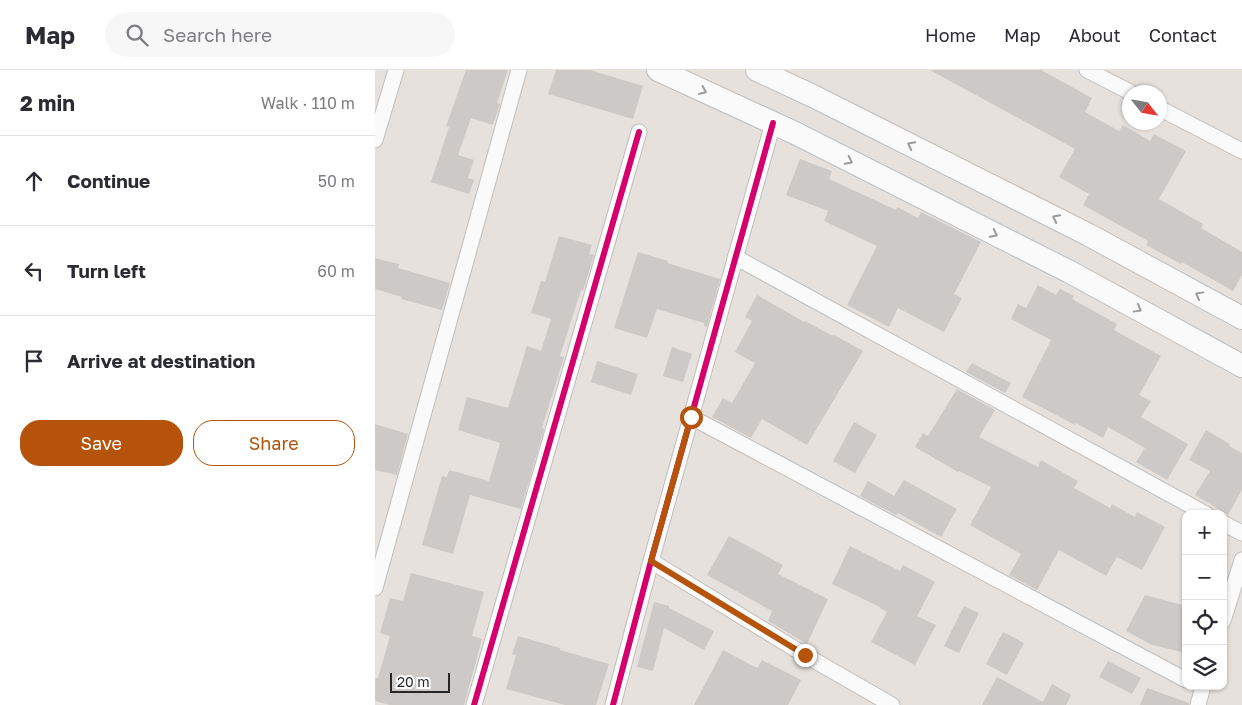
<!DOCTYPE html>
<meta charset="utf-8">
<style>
:root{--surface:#fff;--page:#f7f7f7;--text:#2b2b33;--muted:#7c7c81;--line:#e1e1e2;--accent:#b45309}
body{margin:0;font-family:"Golos Text",sans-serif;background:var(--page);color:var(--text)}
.controls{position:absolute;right:15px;bottom:15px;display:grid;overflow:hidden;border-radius:10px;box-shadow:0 1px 4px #0004}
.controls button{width:45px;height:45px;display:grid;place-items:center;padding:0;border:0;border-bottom:1px solid var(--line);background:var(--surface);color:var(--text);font:25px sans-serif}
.compass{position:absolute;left:747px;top:15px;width:45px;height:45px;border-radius:50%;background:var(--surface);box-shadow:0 1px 4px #0004;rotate:121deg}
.scale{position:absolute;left:15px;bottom:12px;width:60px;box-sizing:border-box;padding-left:5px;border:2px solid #272727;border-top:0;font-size:14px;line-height:18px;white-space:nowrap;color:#272727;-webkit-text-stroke:4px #fff;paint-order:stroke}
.stop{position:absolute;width:15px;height:15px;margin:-11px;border:4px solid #b45309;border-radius:50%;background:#fff}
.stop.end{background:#b45309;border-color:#fff;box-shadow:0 1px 5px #0008}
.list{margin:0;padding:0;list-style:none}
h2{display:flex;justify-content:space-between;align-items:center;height:65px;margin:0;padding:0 20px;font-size:21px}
h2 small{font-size:16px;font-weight:400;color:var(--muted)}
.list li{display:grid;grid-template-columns:32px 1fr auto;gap:15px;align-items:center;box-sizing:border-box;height:90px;padding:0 20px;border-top:1px solid var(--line)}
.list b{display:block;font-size:19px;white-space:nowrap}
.list em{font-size:16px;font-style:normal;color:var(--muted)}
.actions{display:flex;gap:10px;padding:15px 20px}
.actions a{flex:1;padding:11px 0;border:1px solid var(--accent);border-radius:20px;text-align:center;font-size:18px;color:var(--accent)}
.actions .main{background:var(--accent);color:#fff}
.icon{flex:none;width:28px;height:28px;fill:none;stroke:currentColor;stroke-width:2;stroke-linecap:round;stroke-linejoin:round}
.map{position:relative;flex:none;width:867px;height:635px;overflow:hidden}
header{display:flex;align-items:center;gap:30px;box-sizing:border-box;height:70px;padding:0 25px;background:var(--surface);border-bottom:1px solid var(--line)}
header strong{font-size:24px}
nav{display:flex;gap:28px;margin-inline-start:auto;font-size:18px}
.search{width:350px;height:45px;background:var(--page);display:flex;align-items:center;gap:12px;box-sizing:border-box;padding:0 18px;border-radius:28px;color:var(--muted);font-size:19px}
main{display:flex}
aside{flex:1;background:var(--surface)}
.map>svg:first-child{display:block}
.building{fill:#ccc9c6}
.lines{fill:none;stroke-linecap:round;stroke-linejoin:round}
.street-casing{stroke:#bfbebe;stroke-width:17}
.secondary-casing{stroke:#bfbebe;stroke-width:24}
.street{stroke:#fbfafa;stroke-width:15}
.secondary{stroke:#fbfafa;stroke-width:22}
.cycleway-casing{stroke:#fff;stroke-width:9}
.cycleway{stroke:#d6006c;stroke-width:6}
.oneway{stroke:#9c9b9b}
.route{stroke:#b45309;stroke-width:6}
</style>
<header>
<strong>Map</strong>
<div class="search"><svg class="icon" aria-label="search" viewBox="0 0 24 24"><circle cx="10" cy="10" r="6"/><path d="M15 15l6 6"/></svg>Search here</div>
<nav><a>Home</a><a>Map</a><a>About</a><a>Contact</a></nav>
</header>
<main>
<aside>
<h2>2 min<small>Walk · 110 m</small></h2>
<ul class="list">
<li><svg class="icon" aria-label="ahead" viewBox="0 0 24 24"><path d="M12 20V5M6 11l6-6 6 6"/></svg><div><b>Continue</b></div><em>50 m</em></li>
<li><svg class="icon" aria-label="left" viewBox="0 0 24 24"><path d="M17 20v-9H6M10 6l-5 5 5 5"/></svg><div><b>Turn left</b></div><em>60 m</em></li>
<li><svg class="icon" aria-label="arrive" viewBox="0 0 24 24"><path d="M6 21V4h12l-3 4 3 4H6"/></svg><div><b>Arrive at destination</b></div></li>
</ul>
<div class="actions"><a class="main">Save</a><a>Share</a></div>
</aside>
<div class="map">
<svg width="867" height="635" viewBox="0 0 867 635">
<rect width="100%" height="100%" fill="#e6e1dc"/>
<path class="building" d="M91 0H133L122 33 125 34 118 55 96 48 83 85 99 90 93 108 99 110 94 124 56 112 74 57 71 56Z
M181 0H215L268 16 258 49 173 24Z
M555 0H666L717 28 710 42 744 61 748 55 775 71 779 64 811 81 784 129 828 154 826 158 867 182V205L858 221 807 192 806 194 771 175 773 171 708 135 714 124 684 107 700 79Z
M425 89 457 101 454 109 521 140 522 137 543 148 546 142 606 172 579 224 587 228 569 262 523 238 514 257 472 235 502 176 449 151 453 141 411 125Z
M184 166 217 175 214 184 219 185 208 221 206 220 185 286 189 287 167 358 169 359 146 439 95 425 78 484 47 475 67 406 72 407 74 400 114 411 125 373 83 360 92 327 133 338 152 276 166 281 176 249 156 243 166 211 170 212Z
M263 182 293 191 292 193 345 209 332 257 329 256V253L282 239 272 268 239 258Z
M0 188 24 194 23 198 75 213 67 240 26 229 27 227 0 219Z
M663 215 681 225 685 219 699 226 697 229 742 254 739 260 786 286 764 325 776 331 766 347 813 374 792 410 761 392 770 378 733 357 728 368 701 353 700 355 647 327 676 270 636 249 643 234 651 238Z
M382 225 429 252 430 251 458 266 459 265 488 281 432 375 387 349 376 368 337 347 348 328 357 333 380 293 360 282 377 251 370 247Z
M297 277 317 284 308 312 288 306Z
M222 291 263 304 256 325 216 312Z
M597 293 636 313 630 323 591 302Z
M582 319 620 340 604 367 663 397 666 390 703 411 699 418 735 438 737 434 760 447 762 442 790 457 767 500 742 487 731 506 684 480 662 520 634 505 646 484 595 455 616 417 584 401 583 402 540 377 548 363 553 366Z
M479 352 502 365 480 403 458 391Z
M0 354 33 364 22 405 0 400Z
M831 360 855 374 854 376 867 383V420L853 445 820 425 835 401 814 390Z
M529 410 582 439 566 467 523 443 521 445 485 426 493 411 519 426Z
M354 466 408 495 403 504 453 529 432 574 393 551 397 541 332 505Z
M475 476 525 501 528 495 560 512 542 546 561 555 540 595 496 572 512 542 505 538V537L457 514Z
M36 503 109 522 97 566 107 569 89 635H15L0 631V608H3L15 566 5 563 15 528 28 531Z
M770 525 811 536V583L777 575 751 561Z
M279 532 294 536V538L339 561 329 580 289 558 278 601 262 597Z
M589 536 604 543 584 583 569 576Z
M628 562 649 573 632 605 611 594Z
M143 566 185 578V580L234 594 221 635H190L131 619 141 585 137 584Z
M348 580 382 598 387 590 426 610 413 635H319Z
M733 591 766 608 757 624 724 607Z
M622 607 668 632 677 614 696 625 691 635H607Z
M772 618 814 633V635H765Z"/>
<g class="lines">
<g class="street-casing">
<path id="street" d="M712 0 755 22
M784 38 867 81
M0 70 21 0
M360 187 831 444
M316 347 811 610
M848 453 867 463
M276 491 430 585 517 635
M0 518 144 0
M848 551 867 490
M99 635 264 62
M238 635 276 491 398 53
M823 635 828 616"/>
</g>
<g class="secondary-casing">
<path id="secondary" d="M283 0 420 63 695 202 867 296
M382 0 438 26 714 165 867 248"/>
</g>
<use href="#street" class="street"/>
<use href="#secondary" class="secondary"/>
<g class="cycleway-casing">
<path id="cycleway" d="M99 635 264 62
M238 635 276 491 398 53"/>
</g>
<use href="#cycleway" class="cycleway"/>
</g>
<defs><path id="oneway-chevron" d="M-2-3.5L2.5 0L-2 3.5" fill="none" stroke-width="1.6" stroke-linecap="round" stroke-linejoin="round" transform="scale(1.25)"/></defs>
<g class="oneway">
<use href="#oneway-chevron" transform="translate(328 21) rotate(25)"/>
<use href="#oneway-chevron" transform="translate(536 75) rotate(-153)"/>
<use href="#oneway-chevron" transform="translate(474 91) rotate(27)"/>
<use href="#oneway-chevron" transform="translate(681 148) rotate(-153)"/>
<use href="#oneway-chevron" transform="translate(619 164) rotate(27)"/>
<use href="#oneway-chevron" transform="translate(824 225) rotate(-151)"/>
<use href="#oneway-chevron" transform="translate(763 239) rotate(29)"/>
</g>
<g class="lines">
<path class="route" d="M316 347 276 491 430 585"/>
</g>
</svg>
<div class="controls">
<button>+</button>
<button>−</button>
<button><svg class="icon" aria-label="locate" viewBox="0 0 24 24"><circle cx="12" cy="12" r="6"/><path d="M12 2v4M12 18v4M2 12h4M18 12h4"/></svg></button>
<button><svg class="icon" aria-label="layers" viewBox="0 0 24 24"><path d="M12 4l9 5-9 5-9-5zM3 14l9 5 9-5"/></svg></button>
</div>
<svg class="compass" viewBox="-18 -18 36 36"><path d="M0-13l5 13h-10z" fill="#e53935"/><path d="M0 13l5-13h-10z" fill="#7c7c81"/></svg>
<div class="scale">20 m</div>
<div class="stop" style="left:316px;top:347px"></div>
<div class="stop end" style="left:430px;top:585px"></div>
</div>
</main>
